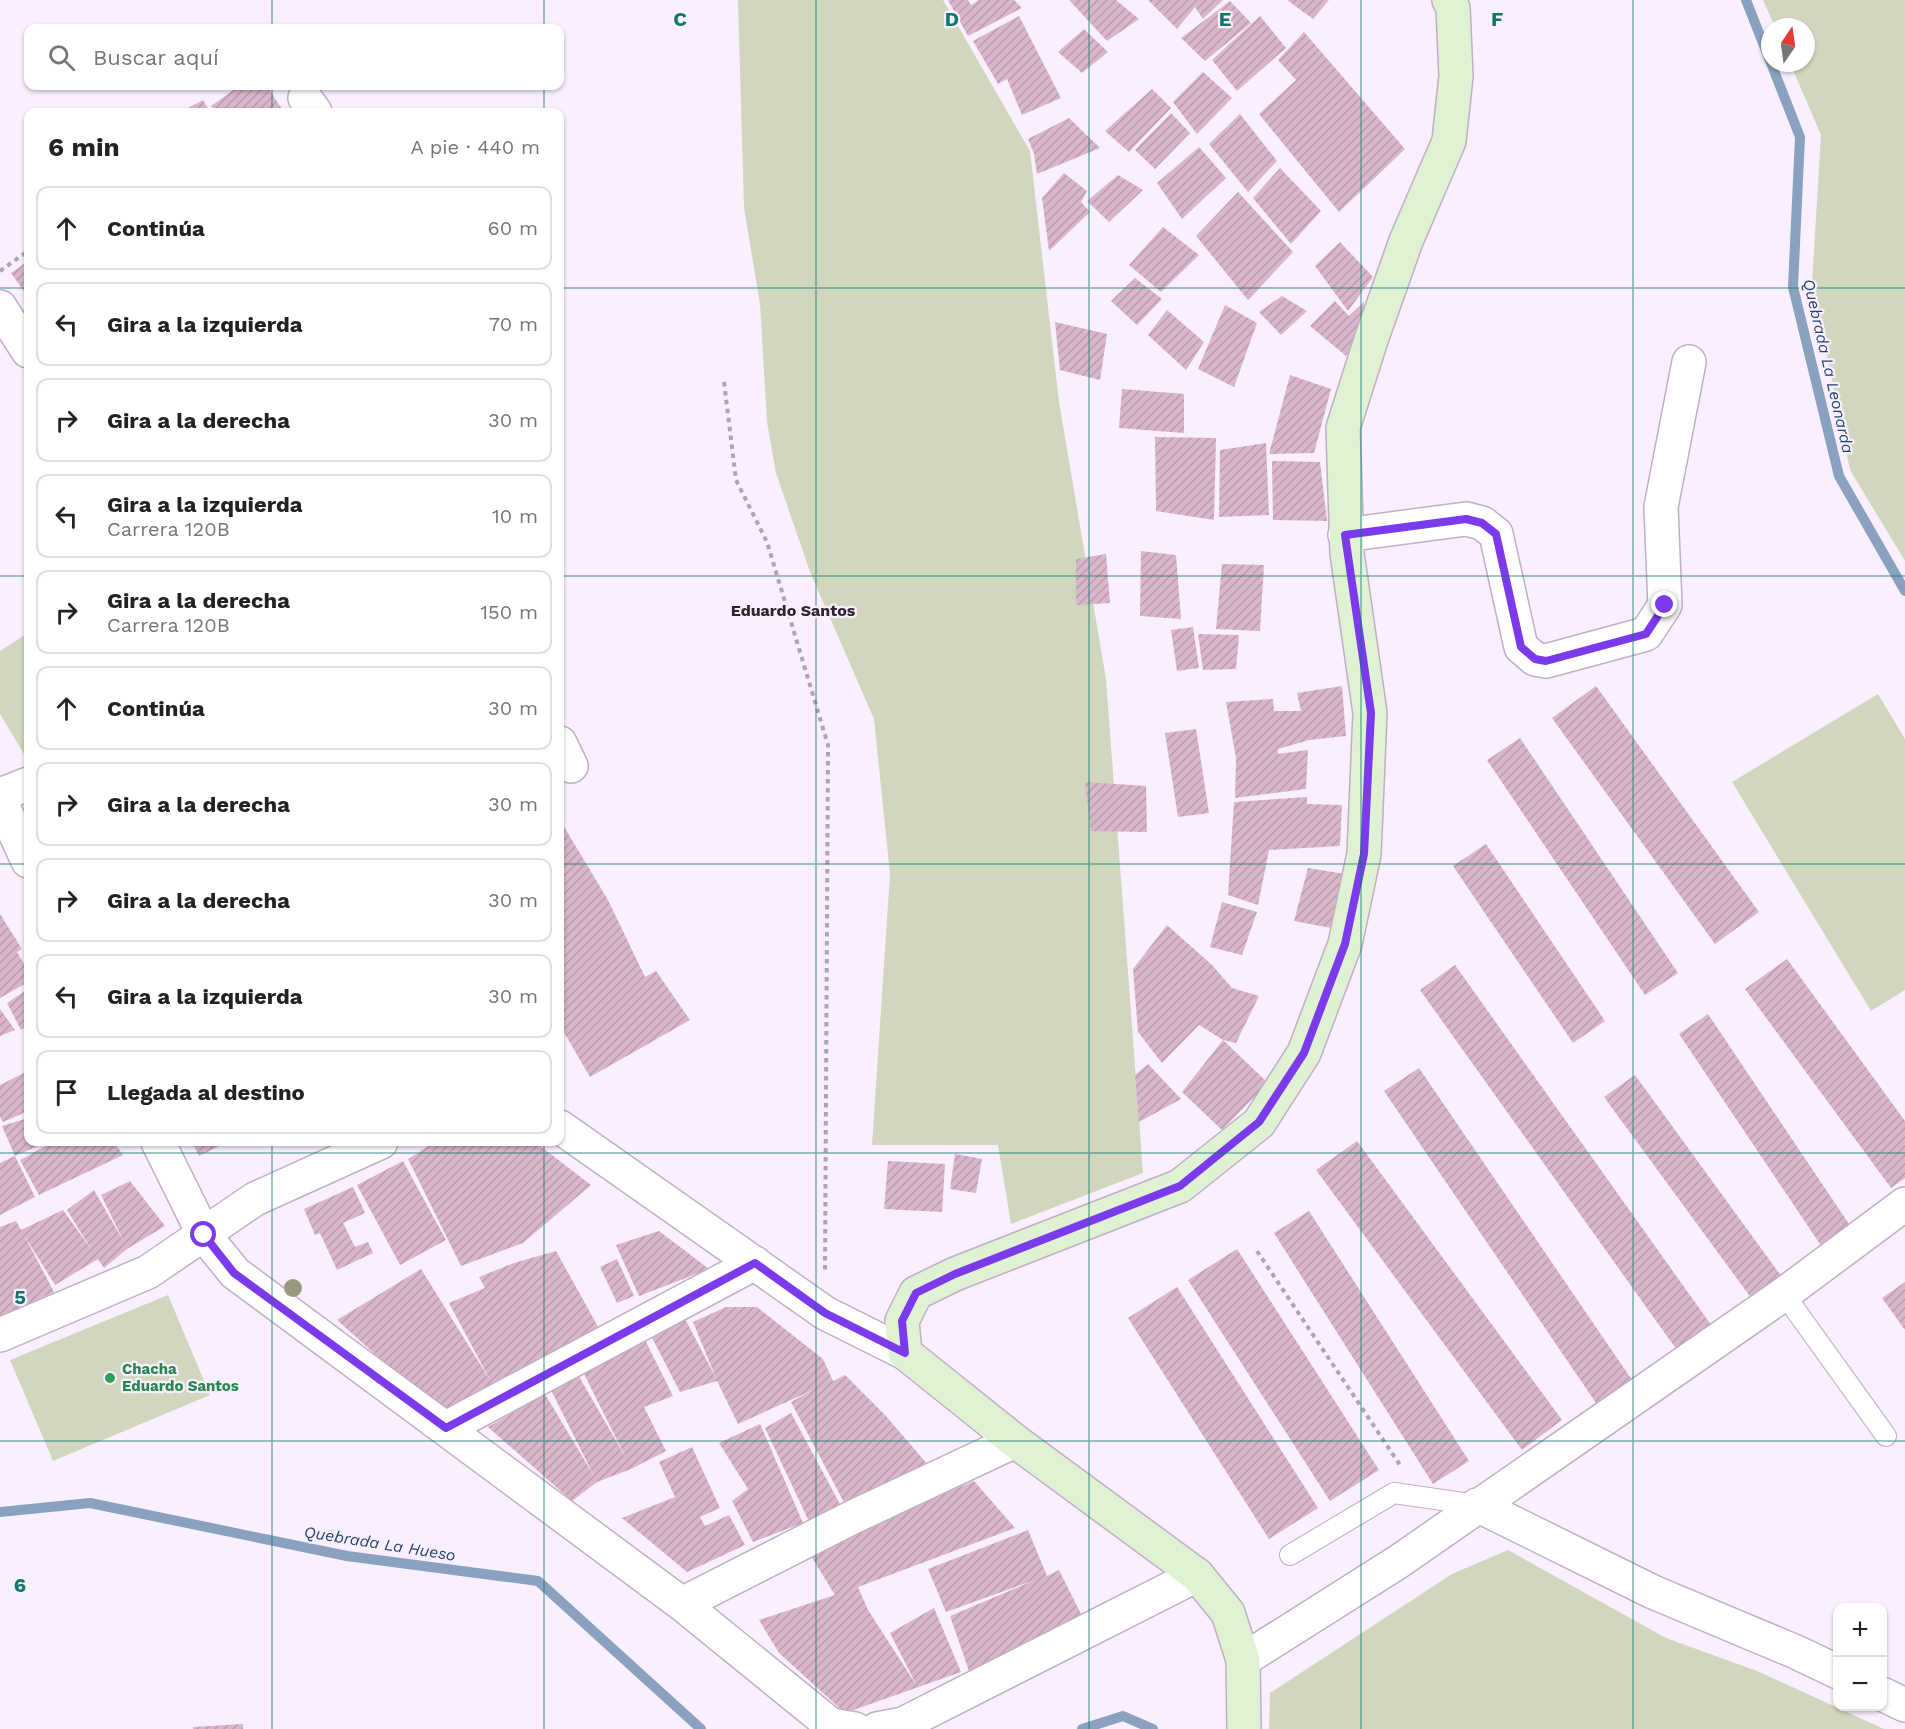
<!DOCTYPE html>
<html lang="es">
<meta charset="utf-8">
<style>
:root{--surface:#fff;--page:#f2f2f2;--text:#222;--muted:#767676;--line:#e0e0e0}
body{margin:0;font-family:"Work Sans",sans-serif;background:var(--page);color:var(--text)}
.controls{position:absolute;right:18px;bottom:18px;display:grid;overflow:hidden;border-radius:12px;box-shadow:0 2px 4px #0004}
.controls button{width:54px;height:54px;display:grid;place-items:center;padding:0;border:0;border-bottom:2px solid var(--line);background:var(--surface);color:var(--text);font:30px sans-serif}
.compass{position:absolute;left:1761px;top:18px;width:54px;height:54px;border-radius:50%;background:var(--surface);box-shadow:0 2px 4px #0004;rotate:13deg}
.stop{position:absolute;width:18px;height:18px;margin:-14px;border:4px solid #7c3aed;border-radius:50%;background:#fff}
.stop.end{background:#7c3aed;border-color:#fff;box-shadow:0 2px 6px #0008}
.list{margin:0;padding:0;list-style:none}
h2{display:flex;justify-content:space-between;align-items:center;height:78px;margin:0;padding:0 24px;font-size:26px}
h2 small{font-size:20px;font-weight:400;color:var(--muted)}
.list li{display:grid;grid-template-columns:39px 1fr auto;gap:18px;align-items:center;box-sizing:border-box;height:84px;margin:0 12px 12px;padding:0 12px;border:2px solid var(--line);border-radius:12px}
.list b{display:block;font-size:22px;white-space:nowrap}
.list p{margin:0;font-size:20px;white-space:nowrap;color:var(--muted)}
.list em{font-size:20px;font-style:normal;color:var(--muted)}
.icon{flex:none;width:33px;height:33px;fill:none;stroke:currentColor;stroke-width:2;stroke-linecap:round;stroke-linejoin:round}
.map{position:relative;flex:none;width:1905px;height:1729px;overflow:hidden}
.search{position:absolute;background:var(--surface);box-shadow:0 2px 4px #0004;left:24px;top:24px;width:540px;height:66px;display:flex;align-items:center;gap:15px;box-sizing:border-box;padding:0 21px;border-radius:12px;color:var(--muted);font-size:22px}
.panel{position:absolute;background:var(--surface);box-shadow:0 2px 4px #0004;left:24px;top:108px;width:540px;height:1038px;border-radius:12px}
.map>svg:first-child{display:block}
.green{fill:#d0d7be}
.lines{fill:none;stroke-linecap:round;stroke-linejoin:round}
.stream{stroke:#8aa2bf;stroke-width:10}
.building{fill:url(#building-hatch)}
.lane-casing{stroke:#c0afc8;stroke-width:22}
.street-casing{stroke:#c0afc8;stroke-width:36}
.secondary-casing{stroke:#c0afc8;stroke-width:36}
.path{stroke:#aea4b2;stroke-width:4;stroke-dasharray:4.5 4.5;stroke-linecap:butt}
.lane{stroke:#fff;stroke-width:20}
.street{stroke:#fff;stroke-width:33}
.secondary{stroke:#e0f2d4;stroke-width:33}
.tree{fill:#97987f}
.route{stroke:#7c3aed;stroke-width:8}
.grid{fill:none;stroke:#0f766e;stroke-width:1.5;stroke-opacity:0.55}
.leisure-dot{fill:#2e9e5b;stroke:#faefff;stroke-width:2}
.labels{text-anchor:middle;stroke-width:4.5;stroke-linejoin:round;paint-order:stroke}
.leisure-label{font-size:15px;font-weight:bold;fill:#27864d;stroke:#faefff;text-anchor:start}
.water-label{font-size:16px;font-style:italic;fill:#22446d;stroke:#faefff}
.neighbourhood-label{font-size:16px;font-weight:bold;fill:#2c252f;stroke:#faefff}
.grid-label{font-size:20px;text-anchor:middle;font-weight:bold;fill:#0f766e;stroke:#faefff;stroke-width:4.5;stroke-linejoin:round;paint-order:stroke}
</style>
<div class="map">
<svg width="1905" height="1729" viewBox="0 0 1905 1729">
<defs>
<pattern id="building-hatch" width="6" height="6" patternUnits="userSpaceOnUse" patternTransform="scale(1.5)"><rect width="6" height="6" fill="#dab6cb"/><path d="M-1 1l2-2M0 6l6-6M5 7l2-2" fill="none" stroke="#bb9caf"/></pattern>
</defs>
<rect width="100%" height="100%" fill="#faefff"/>
<path class="green" d="M738 0H943L1030 151 1059 402 1106 679 1143 1173 1011 1224 998 1145H872L890 874 874 719 810 572 776 473 767 422 760 304 744 208Z
M1763 0H1905V561L1850 470 1812 283 1821 135 1790 63H1806V27H1775Z
M28 633V758L27 759 0 714V651Z
M1878 694 1905 739V990L1871 1011 1732 782Z
M168 1295 210 1395 53 1461 10 1360Z
M1508 1550 1666 1638 1757 1671 1884 1729H1269L1270 1693 1452 1574Z"/>
<g class="lines">
<path class="stream" d="M1746 0 1770 61
M1771 63 1800 137 1793 287 1839 476 1905 591
M0 1512 90 1503 347 1556 538 1581 701 1729
M1082 1729 1123 1716 1153 1729"/>
</g>
<path class="building" d="M948 0H968L971 5 979 0H1014L1022 8 968 36Z
M1071 0H1116L1139 19 1107 41 1070 1Z
M1148 0H1223L1203 19 1195 7 1177 29Z
M1287 0H1329L1313 19Z
M1230 1 1251 23 1205 61 1181 38Z
M1019 16 1061 98 1022 115 1007 79 998 84 973 41Z
M1260 16 1286 48 1237 91 1212 60Z
M1084 29 1108 52 1082 73 1058 52Z
M1304 32 1405 149 1339 212 1259 114 1296 80 1278 60Z
M1203 72 1232 98 1197 134 1173 102Z
M239 86H267L284 112H216L211 106Z
M1152 89 1171 108 1129 152 1105 131Z
M203 100 210 112H187L188 108Z
M1171 113 1190 133 1155 169 1135 150Z
M1240 114 1277 161 1248 192 1209 144Z
M1069 118 1100 148 1037 174 1034 154 1028 139Z
M1199 147 1226 178 1182 219 1157 183Z
M1280 168 1321 211 1291 244 1253 198Z
M1064 173 1087 191 1081 202 1090 212 1049 251 1042 198Z
M1118 175 1143 190 1109 222 1087 201Z
M1238 192 1293 252 1248 300 1196 236Z
M1163 227 1199 255 1161 292 1129 265Z
M1340 242 1373 277 1348 311 1315 266Z
M28 261V297L11 273Z
M1135 278 1162 299 1137 325 1111 301Z
M1282 296 1307 311 1281 335 1259 312Z
M1335 301 1349 316 1364 302 1363 327 1346 356 1310 326Z
M1225 305 1257 323 1234 387 1198 369Z
M1167 310 1204 342 1186 370 1148 335Z
M1055 322 1107 334 1100 380 1060 370Z
M1290 375 1331 389 1314 453 1269 454Z
M1122 389 1184 394V433L1119 428Z
M1155 437 1216 438 1214 520 1156 511Z
M1266 443 1269 515 1219 517 1220 450Z
M1272 461 1320 462 1327 521 1273 520Z
M1141 551 1176 555 1181 619 1140 616Z
M1106 554 1110 603 1076 605V559Z
M1222 564 1264 565 1260 631 1216 629Z
M1193 627 1199 668 1177 671 1171 630Z
M1198 634 1239 635 1236 669 1203 670Z
M1342 686 1346 736 1309 740 1278 749V754L1308 750 1306 789 1235 798 1236 758 1226 702 1273 699 1274 711H1301L1297 693Z
M1596 686 1759 912 1715 944 1552 718Z
M1196 729 1209 813 1178 817 1165 733Z
M1520 738 1678 973 1645 995 1487 760Z
M1085 782 1146 786 1147 832 1091 831Z
M1307 797V804L1342 805 1340 846 1269 850 1258 905 1228 895 1234 802Z
M560 820 608 900 645 977 656 971 690 1020 590 1077 562 1029 560 1032Z
M1486 844 1605 1021 1573 1043 1453 866Z
M1308 868 1351 875 1342 930 1294 921Z
M1222 902 1257 912 1242 955 1210 947Z
M0 914 22 949 17 952 28 970V982L0 998Z
M1167 925 1212 965 1232 988 1259 996 1236 1043 1223 1040 1199 1025 1162 1063 1138 1032 1133 969Z
M1787 959 1905 1121V1178L1891 1188 1745 989Z
M1455 965 1714 1329 1679 1353 1420 990Z
M28 989V1026L21 1030 7 1003Z
M0 1009 15 1030 0 1036Z
M1708 1014 1851 1227 1822 1247 1679 1034Z
M1223 1040 1268 1083 1222 1130 1182 1092Z
M1148 1064 1181 1099 1139 1122 1135 1075Z
M1419 1068 1632 1380 1596 1403 1384 1091Z
M28 1071V1111L3 1122 0 1117V1085Z
M1635 1075 1787 1284 1757 1306 1604 1097Z
M28 1118V1142H47L15 1156 35 1197 0 1215V1163L15 1156 2 1126Z
M1357 1141 1562 1420 1522 1450 1316 1170Z
M53 1142H114L123 1155 39 1195 20 1160Z
M192 1142H228L199 1156Z
M435 1142H535L591 1185 523 1243 461 1266 408 1159Z
M955 1154 982 1159 976 1193 950 1189Z
M403 1161 446 1240 400 1265 357 1185Z
M888 1161 945 1164 942 1212 884 1209Z
M130 1181 165 1226 127 1249 104 1268 98 1259 55 1285 24 1235 54 1292 0 1317V1227L16 1221 21 1230 63 1210 91 1249 67 1210 94 1190 124 1242 101 1195Z
M353 1187 365 1213 343 1223 355 1247 368 1242 373 1253 337 1270 320 1233 315 1235 304 1209Z
M1309 1211 1469 1461 1433 1484 1274 1233Z
M659 1231 709 1269 639 1296 616 1245Z
M1237 1249 1379 1470 1330 1501 1188 1280Z
M556 1251 601 1332 444 1416 337 1320 421 1269 490 1380 449 1303 485 1288 479 1277 514 1263Z
M617 1259 634 1296 617 1303 600 1267Z
M1905 1282V1330L1882 1298Z
M1177 1287 1318 1508 1269 1539 1128 1318Z
M726 1307H757L823 1359 833 1381 845 1375 885 1415 929 1466 848 1510 791 1402 813 1390 738 1424 717 1381 680 1392 651 1336 684 1317 716 1378 693 1322Z
M642 1334 673 1396 644 1407 666 1451 631 1469 597 1482 572 1501 488 1427 545 1394 594 1476 551 1390 577 1373 626 1458 580 1366Z
M791 1413 848 1519 813 1530 765 1428Z
M760 1424 803 1523 753 1542 732 1501 748 1489 719 1443Z
M692 1447 720 1508 700 1517 705 1526 729 1515 745 1545 687 1572 622 1518 675 1497 659 1462Z
M974 1481 1015 1528 858 1587 868 1610 917 1686 890 1633 934 1608 961 1672 845 1713 779 1653 759 1620 835 1595 808 1551Z
M1028 1530 1047 1576 1059 1570 1084 1620 970 1674 950 1616 1035 1580 946 1612 928 1569Z
M243 1724V1729H193V1727Z"/>
<g class="lines">
<g class="lane-casing">
<path id="lane" d="M1784 1294 1886 1436
M1290 1555 1394 1493 1477 1505"/>
</g>
<g class="street-casing">
<path id="street" d="M305 98 315 112
M0 307 28 351
M1345 535 1466 519 1482 523 1496 534 1521 647 1535 659 1546 661 1646 634 1665 605 1661 507 1689 362
M560 743 571 766
M0 795 28 784
M0 800 28 861
M560 1127 825 1313 905 1353
M158 1142 204 1235 235 1273 682 1604 831 1725 855 1729
M0 1335 148 1272 255 1199 381 1142
M446 1428 755 1263
M1477 1505 1653 1592 1796 1652 1838 1672
M682 1604 853 1517 1015 1441
M1243 1660 1398 1562 1784 1294 1905 1204
M1882 1694 1905 1705
M877 1729 903 1724 1197 1575"/>
</g>
<g class="secondary-casing">
<path id="secondary" d="M1244 1729 1243 1660 1228 1613 1197 1575 1015 1441 905 1353 902 1321 916 1293 955 1274 1180 1186 1259 1123 1304 1053 1345 944 1364 854 1370 713 1347 553 1343 428 1371 340 1406 241 1449 141 1456 76 1453 8 1449 0"/>
</g>
<path class="path" d="M0 271 28 251
M724 382 736 480 767 542 828 745 825 1270
M1257 1251 1400 1465"/>
<use href="#lane" class="lane"/>
<use href="#street" class="street"/>
<use href="#secondary" class="secondary"/>
</g>
<circle class="tree" cx="293" cy="1288" r="9"/>
<g class="lines">
<path class="route" d="M204 1235 234 1273 446 1428 755 1263 825 1313 905 1353 902 1321 916 1293 955 1274 1180 1186 1259 1122 1304 1053 1345 944 1364 854 1371 713 1345 535 1466 519 1482 523 1496 534 1521 647 1535 659 1546 661 1646 634 1665 605"/>
</g>
<path class="grid" d="M272 0V28M544 0V28M816 0V1729M1089 0V1729M1361 0V1729M1633 0V1729M272 86V112M544 86V112M0 288H28M560 288H1905M0 576H28M560 576H1905M0 864H28M560 864H1905M272 1142V1729M544 1142V1729M0 1153H1905M0 1441H1905"/>
<circle class="leisure-dot" cx="110" cy="1378" r="6"/>
<g class="labels">
<g class="leisure-label">
<text x="122" y="1374">Chacha<tspan x="122" dy="17">Eduardo Santos</tspan></text>
</g>
<g class="water-label">
<text transform="translate(1829 366) rotate(77)" y="6">Quebrada La Leonarda</text>
<text transform="translate(380 1543) rotate(9)" y="6">Quebrada La Hueso</text>
</g>
<g class="neighbourhood-label">
<text x="793" y="616">Eduardo Santos</text>
</g>
</g>
<g class="grid-label">
<text x="680" y="26">C</text>
<text x="952" y="26">D</text>
<text x="1225" y="26">E</text>
<text x="1497" y="26">F</text>
<text x="20" y="1304">5</text>
<text x="20" y="1592">6</text>
</g>
</svg>
<div class="controls">
<button>+</button>
<button>−</button>
</div>
<svg class="compass" viewBox="-18 -18 36 36"><path d="M0-13l5 13h-10z" fill="#e53935"/><path d="M0 13l5-13h-10z" fill="#767676"/></svg>
<div class="stop" style="left:204px;top:1235px"></div>
<div class="stop end" style="left:1665px;top:605px"></div>
<div class="search"><svg class="icon" aria-label="search" viewBox="0 0 24 24"><circle cx="10" cy="10" r="6"/><path d="M15 15l6 6"/></svg>Buscar aquí</div>
<section class="panel">
<h2>6 min<small>A pie · 440 m</small></h2>
<ul class="list">
<li><svg class="icon" aria-label="ahead" viewBox="0 0 24 24"><path d="M12 20V5M6 11l6-6 6 6"/></svg><div><b>Continúa</b></div><em>60 m</em></li>
<li><svg class="icon" aria-label="left" viewBox="0 0 24 24"><path d="M17 20v-9H6M10 6l-5 5 5 5"/></svg><div><b>Gira a la izquierda</b></div><em>70 m</em></li>
<li><svg class="icon" aria-label="right" viewBox="0 0 24 24"><path d="M7 20v-9h11M14 6l5 5-5 5"/></svg><div><b>Gira a la derecha</b></div><em>30 m</em></li>
<li><svg class="icon" aria-label="left" viewBox="0 0 24 24"><path d="M17 20v-9H6M10 6l-5 5 5 5"/></svg><div><b>Gira a la izquierda</b><p>Carrera 120B</p></div><em>10 m</em></li>
<li><svg class="icon" aria-label="right" viewBox="0 0 24 24"><path d="M7 20v-9h11M14 6l5 5-5 5"/></svg><div><b>Gira a la derecha</b><p>Carrera 120B</p></div><em>150 m</em></li>
<li><svg class="icon" aria-label="ahead" viewBox="0 0 24 24"><path d="M12 20V5M6 11l6-6 6 6"/></svg><div><b>Continúa</b></div><em>30 m</em></li>
<li><svg class="icon" aria-label="right" viewBox="0 0 24 24"><path d="M7 20v-9h11M14 6l5 5-5 5"/></svg><div><b>Gira a la derecha</b></div><em>30 m</em></li>
<li><svg class="icon" aria-label="right" viewBox="0 0 24 24"><path d="M7 20v-9h11M14 6l5 5-5 5"/></svg><div><b>Gira a la derecha</b></div><em>30 m</em></li>
<li><svg class="icon" aria-label="left" viewBox="0 0 24 24"><path d="M17 20v-9H6M10 6l-5 5 5 5"/></svg><div><b>Gira a la izquierda</b></div><em>30 m</em></li>
<li><svg class="icon" aria-label="arrive" viewBox="0 0 24 24"><path d="M6 21V4h12l-3 4 3 4H6"/></svg><div><b>Llegada al destino</b></div></li>
</ul>
</section>
</div>
